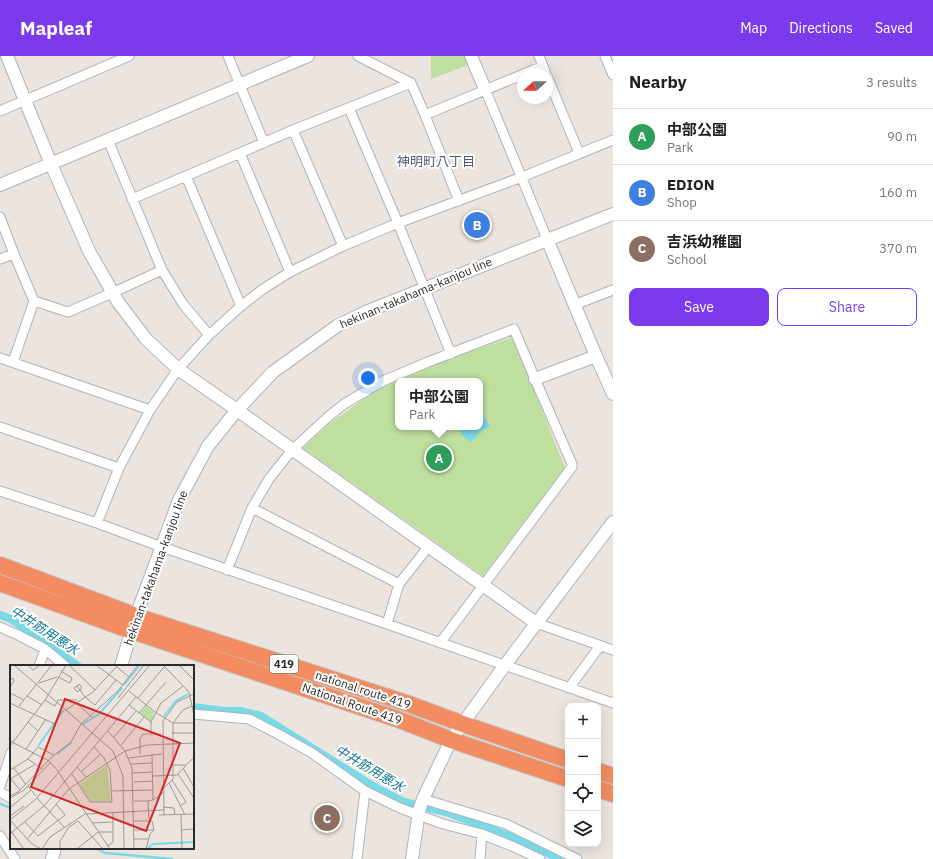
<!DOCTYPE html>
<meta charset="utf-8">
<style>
:root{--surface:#fff;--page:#f6f6f6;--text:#202124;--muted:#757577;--line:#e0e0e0;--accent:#7c3aed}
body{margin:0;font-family:"IBM Plex Sans","Noto Sans JP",sans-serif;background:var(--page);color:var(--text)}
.controls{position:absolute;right:12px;bottom:12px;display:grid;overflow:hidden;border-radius:8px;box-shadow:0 4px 16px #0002}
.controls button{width:36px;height:36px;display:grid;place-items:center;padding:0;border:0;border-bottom:1px solid var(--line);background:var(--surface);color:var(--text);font:20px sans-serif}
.compass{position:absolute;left:517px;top:12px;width:36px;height:36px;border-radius:50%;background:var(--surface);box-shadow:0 4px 16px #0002;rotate:249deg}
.you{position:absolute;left:368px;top:322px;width:14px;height:14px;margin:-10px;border:3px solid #fff;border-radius:50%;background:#1a73e8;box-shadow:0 0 0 6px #1a73e833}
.badge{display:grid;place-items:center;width:26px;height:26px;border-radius:50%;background:var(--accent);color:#fff;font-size:13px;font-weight:700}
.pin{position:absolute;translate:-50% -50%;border:2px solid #fff;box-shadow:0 1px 4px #0006}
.popup{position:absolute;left:395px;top:322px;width:88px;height:52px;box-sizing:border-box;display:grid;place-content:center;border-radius:8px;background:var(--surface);filter:drop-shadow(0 1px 3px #0005);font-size:13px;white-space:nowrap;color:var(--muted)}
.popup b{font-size:15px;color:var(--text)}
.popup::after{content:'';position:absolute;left:50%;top:100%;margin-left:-8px;border:8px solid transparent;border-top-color:var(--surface)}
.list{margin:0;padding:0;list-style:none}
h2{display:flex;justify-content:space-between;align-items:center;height:52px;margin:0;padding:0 16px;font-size:17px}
h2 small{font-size:13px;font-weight:400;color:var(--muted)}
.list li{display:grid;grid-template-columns:26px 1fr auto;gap:12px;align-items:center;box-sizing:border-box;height:56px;padding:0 16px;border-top:1px solid var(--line)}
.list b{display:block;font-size:15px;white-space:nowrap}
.list p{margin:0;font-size:13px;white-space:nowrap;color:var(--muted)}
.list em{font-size:13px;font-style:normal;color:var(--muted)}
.actions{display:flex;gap:8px;padding:12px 16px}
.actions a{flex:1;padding:9px 0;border:1px solid var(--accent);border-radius:8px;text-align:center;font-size:14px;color:var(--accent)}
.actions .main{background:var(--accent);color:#fff}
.icon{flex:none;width:22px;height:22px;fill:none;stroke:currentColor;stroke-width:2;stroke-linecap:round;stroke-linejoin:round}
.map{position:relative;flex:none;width:613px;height:803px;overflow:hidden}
header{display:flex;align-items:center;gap:24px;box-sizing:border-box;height:56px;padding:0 20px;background:var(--accent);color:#fff}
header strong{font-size:19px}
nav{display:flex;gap:22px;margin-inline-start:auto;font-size:14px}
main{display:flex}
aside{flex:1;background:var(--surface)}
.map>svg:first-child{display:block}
.green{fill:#bedf9e;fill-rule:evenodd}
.water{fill:#78d9e7}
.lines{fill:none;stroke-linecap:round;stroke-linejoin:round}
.stream{stroke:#78d9e7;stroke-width:2.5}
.canal{stroke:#78d9e7;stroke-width:8}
.street-casing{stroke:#afb3bb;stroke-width:11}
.secondary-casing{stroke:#afb3bb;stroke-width:14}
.highway-casing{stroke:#c4c4c4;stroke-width:18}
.street{stroke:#fff;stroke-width:9}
.secondary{stroke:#fff;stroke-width:12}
.highway{stroke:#f48c61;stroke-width:16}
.labels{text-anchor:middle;stroke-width:4;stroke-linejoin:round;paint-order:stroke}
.shield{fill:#fff;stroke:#6b6b6b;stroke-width:1}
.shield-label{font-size:11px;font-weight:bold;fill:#2b2b2b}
.street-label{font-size:12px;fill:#2b2b2b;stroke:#fff}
.neighbourhood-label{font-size:13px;fill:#4e5c79;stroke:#fff}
.water-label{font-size:13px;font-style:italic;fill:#167b95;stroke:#fff}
.inset-river{fill:none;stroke:#78d9e7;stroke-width:2}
.inset-road{fill:none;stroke:#9f9a96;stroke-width:1}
.view{fill:#d62828;fill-opacity:0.15;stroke:#d62828;stroke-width:2}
.inset-edge{fill:none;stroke:#2b2b2b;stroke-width:2}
</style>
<header>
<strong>Mapleaf</strong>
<nav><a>Map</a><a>Directions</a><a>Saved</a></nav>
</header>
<main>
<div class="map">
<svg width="613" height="803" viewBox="0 0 613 803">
<rect width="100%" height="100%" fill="#ece4de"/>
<path class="green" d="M431 0H464L468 9 431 23Z
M513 281 565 412 483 520 303 392 330 367 384 329 452 302ZM398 325H480V371H398Z"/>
<path class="water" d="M480 352 482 357 490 371 480 375 475 382 470 386 464 381 458 372 447 371H480Z"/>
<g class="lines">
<path class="stream" d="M0 748 11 752
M96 792 105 797 172 803"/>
<path class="canal" d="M0 559 11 563 78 610
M193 651 225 655H241L261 660 373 730 404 746 446 756 527 787 560 803"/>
<g class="street-casing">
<path id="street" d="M228 0 264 87
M358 0 411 27 425 59 543 10
M539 0 545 15
M605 0 613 19
M547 20 579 97
M485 33 547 183
M349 52 398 167 451 298
M0 55 129 0
M425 59 459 145
M293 74 343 190
M108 84 162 214 183 248 209 279
M240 97 290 216
M186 120 241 250
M132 143 240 97 293 74 411 27
M0 161 14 198 34 245 68 256 112 237 162 214
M0 203 14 198
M574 249 613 234
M0 302 150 354
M13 306 34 245
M0 371 119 412
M0 435 97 467 162 491 387 568 613 647
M252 452 399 528
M97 467 119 412 150 354 178 313 209 279 241 250 263 233 290 216 343 190 398 167 522 121 613 84
M227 514 252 452 269 423 292 394 329 360 344 348 383 325 428 306 514 273 535 323 572 408V411L440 587
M536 567 613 594
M387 568 399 528 429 490
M0 571 18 579 45 593 65 610
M39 610 45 593
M569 632 600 590
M193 658 249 663 278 678 312 697 365 735 400 752 443 768 482 778 514 791 540 803
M0 730 11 697
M0 736 11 742
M423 743 506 768 577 803
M0 780 15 803
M357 803 365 735
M480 803 482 778"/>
</g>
<g class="secondary-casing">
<path id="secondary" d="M7 0 51 108 89 195 118 246 146 283 178 313 237 354 536 567
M471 0 485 33
M0 129 308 0
M547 183 596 300 613 338
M535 323 596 300
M121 610 136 560 179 444 208 390 237 354 273 316 337 270 368 255 613 158
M52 803 55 792
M412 803 419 755 423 743 451 684 505 609 613 466"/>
</g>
<g class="highway-casing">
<path id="highway" d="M0 509 136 560 406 647 463 668 568 704
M0 527 132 575 400 664 451 684 568 723
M598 715 613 720
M598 733 613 738"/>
</g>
<use href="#street" class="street"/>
<use href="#secondary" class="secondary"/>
<use href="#highway" class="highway"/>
</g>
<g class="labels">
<rect class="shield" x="270" y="599" width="28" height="18" rx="3"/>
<g class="shield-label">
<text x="284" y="612">419</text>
</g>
<g class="street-label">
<text transform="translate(416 237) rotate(-23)" y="4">hekinan-takahama-kanjou line</text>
<text transform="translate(156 512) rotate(-70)" y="4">hekinan-takahama-kanjou line</text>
<text transform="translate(363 634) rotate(18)" y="4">national route 419</text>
<text transform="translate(352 648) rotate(19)" y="4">National Route 419</text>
</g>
<g class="neighbourhood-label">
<text x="436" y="110">神明町八丁目</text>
</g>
<g class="water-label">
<text transform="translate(45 574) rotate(33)" y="5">中井筋用悪水</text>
<text transform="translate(370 712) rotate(31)" y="5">中井筋用悪水</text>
</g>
</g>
<g transform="translate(10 609)">
<rect width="184" height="184" fill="#ece4de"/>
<path d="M136 41 144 48 141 57 130 48ZM97 100 101 136H80L69 119Z" fill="#bedf9e"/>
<path class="inset-river" d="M114 20 130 0M154 51 166 36 178 29M73 59 89 49 112 23M28 81 54 45M47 89 62 77M137 184 143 179 184 177"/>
<path class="inset-road" d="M4 0 103 86 113 111 114 184M18 0 23 5 30 0M59 0 85 25M86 0 113 20M153 0 179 27 184 50M169 0 184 15M107 2 119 12M48 12 60 18 62 13 51 6M0 15 3 13 4 16 0 22M29 18 47 12M67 21 64 23 67 27 70 25M70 25 72 23 69 19 67 21 75 32 85 40 106 15M119 26 145 47 163 58H184M0 28 14 35M17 31 32 40M108 33 134 0M128 33 154 2M35 35 45 41 48 35H67M65 37 82 52M0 38 45 59M119 40 141 57M9 41 42 0M56 45 83 27 108 0M129 48 156 17M18 57 28 66M98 66 115 86 122 103 124 184M162 68H184M141 69V57L151 38 173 21M104 72 126 46M0 76 39 96 47 105 100 184M111 80 134 52M0 81 35 35 56 0M16 84 36 54M130 89V74L133 69H151M142 89 143 135M118 93 152 89M18 94 32 104M121 99 142 98M163 100H176M67 102 76 112M4 103 16 120M173 103 184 122M0 105 18 94 28 82 44 90M72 106 91 89M123 108 143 107M62 109 80 137H102L100 105 94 93 84 82M168 109 184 133M143 111 167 110 184 92M0 114 24 100M1 114 10 125M162 115 176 137 170 141M124 117 143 116M159 118 175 150M18 121 26 131M153 124 163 114V58L173 45 182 41M102 126 143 125M0 131 8 127 42 92 61 77 71 59 108 26 128 0M0 133 14 125 40 98M27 133 54 162M124 136H138M153 142 164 143 165 150M0 143 21 125M149 150 184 149M154 150 153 56 167 37 184 29M171 150 172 184M0 151 14 141M0 155 21 178 31 184M0 155 26 134 140 0M139 155 138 136 143 135 153 128M124 156H142L144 165 140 169 136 184M15 157 28 171 55 150 46 139M82 158 103 157M0 165 14 184M124 165H144M171 165 184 164M0 169 35 140 126 32M18 173 59 124 115 86 137 80 184 78M124 174H138M98 181 103 177V147M32 184 40 172 75 149 154 145M50 184V176L59 162 68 156 93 184M67 184 88 167H103"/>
<path class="view" d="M55 34 170 78 136 166 21 122Z"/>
<rect width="184" height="184" class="inset-edge"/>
</g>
</svg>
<div class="controls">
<button>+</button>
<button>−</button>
<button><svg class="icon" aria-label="locate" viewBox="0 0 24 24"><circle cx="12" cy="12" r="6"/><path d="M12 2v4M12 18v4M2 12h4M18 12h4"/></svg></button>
<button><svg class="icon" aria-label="layers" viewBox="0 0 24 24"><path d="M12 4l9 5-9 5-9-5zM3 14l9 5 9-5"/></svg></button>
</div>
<svg class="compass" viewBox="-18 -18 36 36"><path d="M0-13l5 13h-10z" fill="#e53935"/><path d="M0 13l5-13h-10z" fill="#757577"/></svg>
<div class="you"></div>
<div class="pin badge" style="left:439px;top:402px;background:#2e9e5b">A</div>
<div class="popup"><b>中部公園</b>Park</div>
<div class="pin badge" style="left:477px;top:169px;background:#3f7fe0">B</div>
<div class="pin badge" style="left:327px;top:762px;background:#8d6e63">C</div>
</div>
<aside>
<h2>Nearby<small>3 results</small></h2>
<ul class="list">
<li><span class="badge" style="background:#2e9e5b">A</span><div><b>中部公園</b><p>Park</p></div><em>90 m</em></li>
<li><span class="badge" style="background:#3f7fe0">B</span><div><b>EDION</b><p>Shop</p></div><em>160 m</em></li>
<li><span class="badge" style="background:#8d6e63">C</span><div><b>吉浜幼稚園</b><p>School</p></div><em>370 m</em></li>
</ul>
<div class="actions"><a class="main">Save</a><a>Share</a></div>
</aside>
</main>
